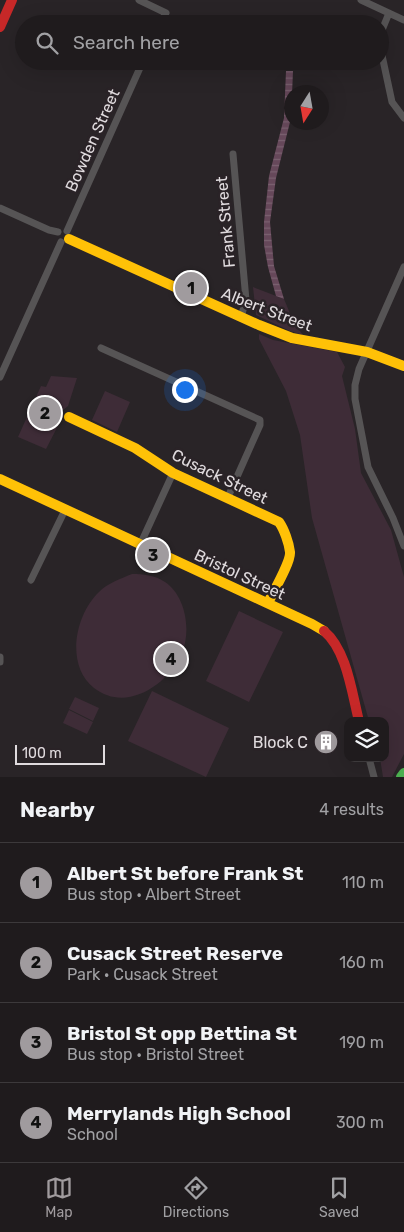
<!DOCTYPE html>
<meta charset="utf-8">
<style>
:root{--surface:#1f1b1d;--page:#272426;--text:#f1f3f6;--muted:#a1a1a4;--line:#3c393b;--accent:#a09b9e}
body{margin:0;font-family:Rubik,sans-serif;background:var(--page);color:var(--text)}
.controls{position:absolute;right:15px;bottom:15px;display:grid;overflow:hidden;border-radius:10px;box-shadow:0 5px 20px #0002}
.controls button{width:45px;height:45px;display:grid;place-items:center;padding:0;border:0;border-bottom:1px solid var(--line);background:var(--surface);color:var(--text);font:25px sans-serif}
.compass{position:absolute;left:284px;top:85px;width:45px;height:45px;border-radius:50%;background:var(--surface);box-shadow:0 5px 20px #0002;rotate:191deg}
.scale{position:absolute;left:15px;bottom:12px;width:90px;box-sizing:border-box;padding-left:5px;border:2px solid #e0dbde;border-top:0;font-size:14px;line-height:18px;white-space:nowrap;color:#e0dbde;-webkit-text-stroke:4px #2a2327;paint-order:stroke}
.you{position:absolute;left:184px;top:389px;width:18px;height:18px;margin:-12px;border:4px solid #fff;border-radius:50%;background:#1a73e8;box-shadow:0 0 0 8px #1a73e833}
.badge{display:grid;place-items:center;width:32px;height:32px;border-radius:50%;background:var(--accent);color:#111;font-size:16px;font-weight:700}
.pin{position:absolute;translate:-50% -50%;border:2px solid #fff;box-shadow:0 1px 5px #0006}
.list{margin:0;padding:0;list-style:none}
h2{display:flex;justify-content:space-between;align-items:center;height:65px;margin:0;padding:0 20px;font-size:21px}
h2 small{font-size:16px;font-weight:400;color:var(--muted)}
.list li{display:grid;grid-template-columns:32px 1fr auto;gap:15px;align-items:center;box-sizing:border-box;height:80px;padding:0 20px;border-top:1px solid var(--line)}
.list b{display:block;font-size:19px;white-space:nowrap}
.list p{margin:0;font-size:16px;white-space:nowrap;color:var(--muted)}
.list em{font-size:16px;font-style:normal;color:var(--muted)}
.icon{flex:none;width:28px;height:28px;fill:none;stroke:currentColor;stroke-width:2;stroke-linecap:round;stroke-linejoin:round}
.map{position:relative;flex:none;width:404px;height:777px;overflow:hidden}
.search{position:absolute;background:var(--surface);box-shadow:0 5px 20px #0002;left:15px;right:15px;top:15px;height:55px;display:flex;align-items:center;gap:12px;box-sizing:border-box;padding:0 18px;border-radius:28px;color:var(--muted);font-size:19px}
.sheet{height:385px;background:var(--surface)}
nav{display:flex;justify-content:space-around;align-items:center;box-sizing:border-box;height:70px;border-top:1px solid var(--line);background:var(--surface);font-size:14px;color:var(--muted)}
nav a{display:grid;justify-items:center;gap:2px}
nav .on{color:var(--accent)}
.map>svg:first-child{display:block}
.park{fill:#3e2c37}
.water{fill:url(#water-rules)}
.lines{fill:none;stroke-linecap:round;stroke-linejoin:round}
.street{stroke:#565455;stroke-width:7}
.fast{stroke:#4caf50;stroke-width:10}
.slow{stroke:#ffc107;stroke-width:10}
.jam{stroke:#c62828;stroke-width:10}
.labels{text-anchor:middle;stroke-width:5;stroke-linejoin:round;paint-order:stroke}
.street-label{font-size:16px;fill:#e0dbde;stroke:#2a2327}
.poi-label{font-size:16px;fill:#e0dbde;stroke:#2a2327;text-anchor:end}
</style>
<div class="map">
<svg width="404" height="777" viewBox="0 0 404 777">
<defs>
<pattern id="water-rules" width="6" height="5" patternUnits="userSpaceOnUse" patternTransform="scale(1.25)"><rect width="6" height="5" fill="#66485a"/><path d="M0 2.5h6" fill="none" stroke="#7c6271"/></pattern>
</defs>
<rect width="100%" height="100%" fill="#292427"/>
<path class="park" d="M253 287 284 299 294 323 303 335 290 331 256 315Z
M259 334 273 340 337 352 345 367 342 376 355 429 361 473 391 530 404 577V754L392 777H383L380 758H385V721H369L312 518 300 435 286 391 259 339Z
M51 376 77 378 68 406 62 411 61 420 46 449 18 437 41 386 46 387Z
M105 391 130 402 117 432 92 420Z
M132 574C143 574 155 575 165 582 186 596 192 632 181 655 167 685 126 713 94 688 65 665 75 615 99 592 108 583 120 579 132 574Z
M239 611 283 632 249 702 206 681Z
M152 691 229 728 206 777 128 741Z
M75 697 99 708 93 721 69 709Z
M69 710 93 722 87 734 63 723Z"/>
<path class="water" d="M286 71H293L291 118 276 178 270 222 274 266 284 299 276 296 268 267 264 245V222L269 176 284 118Z"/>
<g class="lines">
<path class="street" d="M139 0 166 13 160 24
M361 0 404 20
M380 35 389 13
M380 46 392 102 404 118
M233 154 246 300 241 317
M0 208 49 230 58 232
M67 231 143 61
M404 267 359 369 355 385V399L368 467 393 518 404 546
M101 348 260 420V425L228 497
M0 377 61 242
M140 545 173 473
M31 580 65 510
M0 657V662
M369 758 374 777"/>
<path class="fast" d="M401 777 404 773"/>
<path class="slow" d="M69 239 259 325 292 338 367 352 404 366
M69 417 135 448 173 473 279 522C284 529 289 543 290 552 291 562 273 592 268 603
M0 479 312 624 324 631"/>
<path class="jam" d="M0 27 12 0
M324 631C347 650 352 694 359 721"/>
</g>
<defs>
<g id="building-disc" transform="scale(1.25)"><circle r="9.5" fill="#a09b9e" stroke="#2a2327"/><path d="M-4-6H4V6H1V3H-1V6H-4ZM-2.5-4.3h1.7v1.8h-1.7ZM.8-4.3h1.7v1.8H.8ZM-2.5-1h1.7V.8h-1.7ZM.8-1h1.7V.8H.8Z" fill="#fff"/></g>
</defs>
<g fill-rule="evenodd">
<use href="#building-disc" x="326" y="742"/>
</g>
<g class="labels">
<g class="street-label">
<text transform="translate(92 140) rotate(-66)" y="6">Bowden Street</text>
<text transform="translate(225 222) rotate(-95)" y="6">Frank Street</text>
<text transform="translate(267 309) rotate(21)" y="6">Albert Street</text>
<text transform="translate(220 476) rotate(26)" y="6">Cusack Street</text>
<text transform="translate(240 574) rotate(25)" y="6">Bristol Street</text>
</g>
<g class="poi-label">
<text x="308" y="748">Block C</text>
</g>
</g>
</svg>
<div class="controls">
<button><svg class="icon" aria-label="layers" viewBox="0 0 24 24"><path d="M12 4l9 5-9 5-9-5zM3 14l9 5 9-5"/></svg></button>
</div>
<svg class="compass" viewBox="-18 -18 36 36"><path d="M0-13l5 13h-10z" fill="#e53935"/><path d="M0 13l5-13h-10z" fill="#a1a1a4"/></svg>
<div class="scale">100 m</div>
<div class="you"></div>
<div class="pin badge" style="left:191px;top:288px">1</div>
<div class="pin badge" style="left:45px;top:413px">2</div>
<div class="pin badge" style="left:153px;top:555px">3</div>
<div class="pin badge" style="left:171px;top:659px">4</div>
<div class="search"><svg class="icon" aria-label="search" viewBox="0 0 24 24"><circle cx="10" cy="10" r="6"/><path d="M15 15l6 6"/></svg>Search here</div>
</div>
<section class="sheet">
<h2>Nearby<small>4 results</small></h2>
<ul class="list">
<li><span class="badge">1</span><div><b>Albert St before Frank St</b><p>Bus stop · Albert Street</p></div><em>110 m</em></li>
<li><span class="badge">2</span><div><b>Cusack Street Reserve</b><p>Park · Cusack Street</p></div><em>160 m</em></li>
<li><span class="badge">3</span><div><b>Bristol St opp Bettina St</b><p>Bus stop · Bristol Street</p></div><em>190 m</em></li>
<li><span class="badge">4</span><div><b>Merrylands High School</b><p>School</p></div><em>300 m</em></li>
</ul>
</section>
<nav>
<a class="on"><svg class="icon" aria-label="map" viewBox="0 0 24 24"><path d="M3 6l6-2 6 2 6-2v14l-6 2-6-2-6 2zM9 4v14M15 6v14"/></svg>Map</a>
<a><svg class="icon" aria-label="directions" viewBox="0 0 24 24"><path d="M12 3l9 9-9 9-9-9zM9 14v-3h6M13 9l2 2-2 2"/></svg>Directions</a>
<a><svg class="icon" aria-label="saved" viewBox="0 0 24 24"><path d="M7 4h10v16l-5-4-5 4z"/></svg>Saved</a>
</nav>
